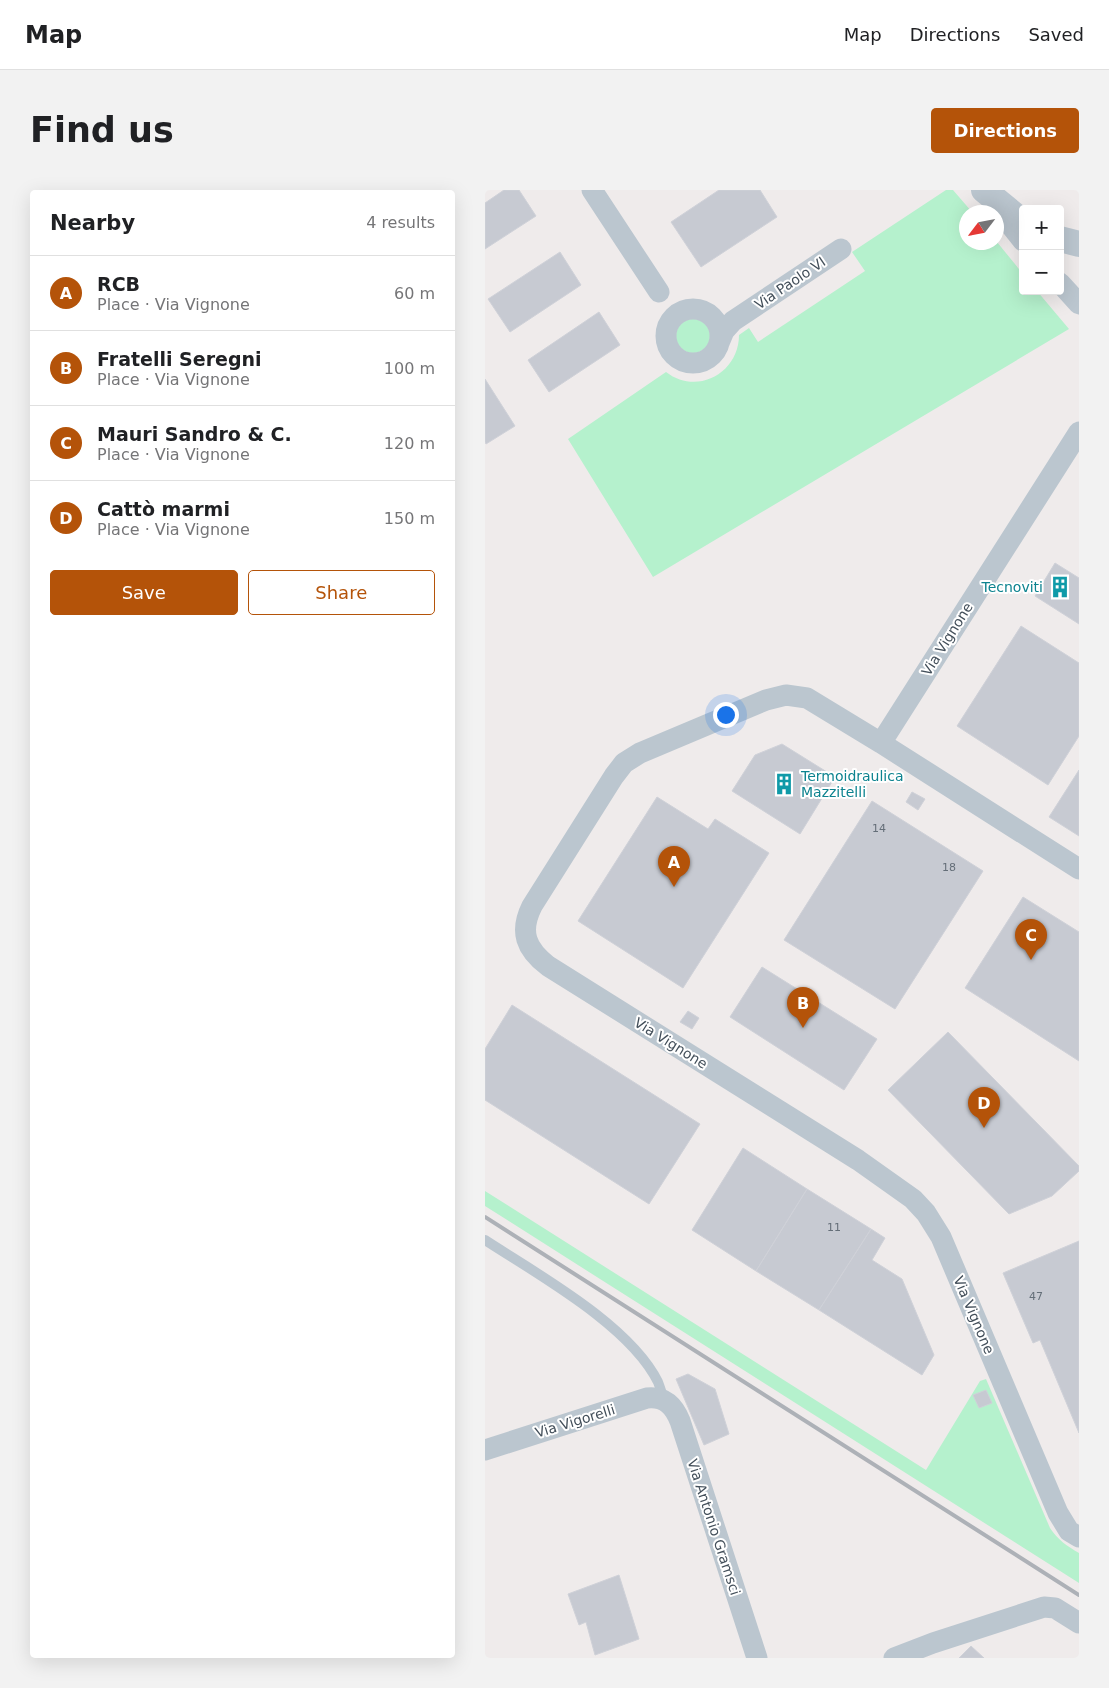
<!DOCTYPE html>
<meta charset="utf-8">
<style>
:root{--surface:#fff;--page:#f2f2f2;--text:#202124;--muted:#757577;--line:#e0e0e0;--accent:#b45309}
body{margin:0;font-family:"DejaVu Sans",sans-serif;background:var(--page);color:var(--text)}
.controls{position:absolute;right:15px;top:15px;display:grid;overflow:hidden;border-radius:5px;box-shadow:0 5px 20px #0002}
.controls button{width:45px;height:45px;display:grid;place-items:center;padding:0;border:0;border-bottom:1px solid var(--line);background:var(--surface);color:var(--text);font:25px sans-serif}
.compass{position:absolute;left:474px;top:15px;width:45px;height:45px;border-radius:50%;background:var(--surface);box-shadow:0 5px 20px #0002;rotate:238deg}
.you{position:absolute;left:240px;top:524px;width:18px;height:18px;margin:-12px;border:4px solid #fff;border-radius:50%;background:#1a73e8;box-shadow:0 0 0 8px #1a73e833}
.badge{display:grid;place-items:center;width:32px;height:32px;border-radius:50%;background:var(--accent);color:#fff;font-size:16px;font-weight:700}
.pin{position:absolute;translate:-50% -41px;filter:drop-shadow(0 1px 2px #0008)}
.pin::after{content:'';position:absolute;top:26px;width:18px;height:15px;background:inherit;clip-path:polygon(0 0,100% 0,50% 100%)}
.list{margin:0;padding:0;list-style:none}
h2{display:flex;justify-content:space-between;align-items:center;height:65px;margin:0;padding:0 20px;font-size:21px}
h2 small{font-size:16px;font-weight:400;color:var(--muted)}
.list li{display:grid;grid-template-columns:32px 1fr auto;gap:15px;align-items:center;box-sizing:border-box;height:75px;padding:0 20px;border-top:1px solid var(--line)}
.list b{display:block;font-size:19px;white-space:nowrap}
.list p{margin:0;font-size:16px;white-space:nowrap;color:var(--muted)}
.list em{font-size:16px;font-style:normal;color:var(--muted)}
.actions{display:flex;gap:10px;padding:15px 20px}
.actions a{flex:1;padding:11px 0;border:1px solid var(--accent);border-radius:5px;text-align:center;font-size:18px;color:var(--accent)}
.actions .main{background:var(--accent);color:#fff}
.map{position:relative;flex:none;width:594px;height:1468px;overflow:hidden;border-radius:5px}
header{display:flex;align-items:center;gap:30px;box-sizing:border-box;height:70px;padding:0 25px;background:var(--surface);border-bottom:1px solid var(--line)}
header strong{font-size:24px}
nav{display:flex;gap:28px;margin-inline-start:auto;font-size:18px}
.intro{display:flex;align-items:center;justify-content:space-between;box-sizing:border-box;height:120px;padding:0 30px}
h1{margin:0;font-size:35px}
.button{padding:12px 22px;border-radius:5px;background:var(--accent);color:#fff;font-size:18px;font-weight:700}
main{display:flex;gap:30px;padding:0 30px}
aside{flex:1;background:var(--surface);border-radius:5px;box-shadow:0 5px 20px #0002}
.map>svg:first-child{display:block}
.green{fill:#b5f1cd}
.building{fill:#c7cad2;stroke:#cfd1d8}
.lines{fill:none;stroke-linecap:round;stroke-linejoin:round}
.service{stroke:#bbc6cf;stroke-width:10}
.minor{stroke:#bbc6cf;stroke-width:21}
.tertiary{stroke:#bbc6cf;stroke-width:26}
.rail{stroke:#adb1b7;stroke-width:4}
.labels{text-anchor:middle;stroke-width:4;stroke-linejoin:round;paint-order:stroke}
.number-label{font-size:11px;fill:#646e78}
.street-label{font-size:14px;fill:#434f5a;stroke:#fff}
.culture-label{font-size:14px;fill:#0d838f;stroke:#fff;text-anchor:end}
</style>
<header>
<strong>Map</strong>
<nav><a>Map</a><a>Directions</a><a>Saved</a></nav>
</header>
<div class="intro"><h1>Find us</h1><a class="button">Directions</a></div>
<main>
<aside>
<h2>Nearby<small>4 results</small></h2>
<ul class="list">
<li><span class="badge">A</span><div><b>RCB</b><p>Place · Via Vignone</p></div><em>60 m</em></li>
<li><span class="badge">B</span><div><b>Fratelli Seregni</b><p>Place · Via Vignone</p></div><em>100 m</em></li>
<li><span class="badge">C</span><div><b>Mauri Sandro &amp; C.</b><p>Place · Via Vignone</p></div><em>120 m</em></li>
<li><span class="badge">D</span><div><b>Cattò marmi</b><p>Place · Via Vignone</p></div><em>150 m</em></li>
</ul>
<div class="actions"><a class="main">Save</a><a>Share</a></div>
</aside>
<div class="map">
<svg width="594" height="1468" viewBox="0 0 594 1468">
<rect width="100%" height="100%" fill="#efebeb"/>
<path class="green" d="M461 0H468L487 22H482V52H512L538 84V101H552L584 139 168 387 83 249 181 182C212 206 254 183 254 145L264 138 273 152 380 81 367 62Z
M191 146a17 17 0 1 1 34 0a17 17 0 1 1-34 0Z
M0 1001 441 1280 495 1191 501 1189 565 1338C573 1350 582 1356 594 1363V1393L0 1016Z"/>
<path class="building" d="M19 0H34L51 26 0 59V13Z
M234 0H275L292 27 216 77 186 32Z
M75 62 96 95 25 142 3 109Z
M114 122 135 155 64 202 43 170Z
M0 189 30 236 1 254 0 252Z
M570 373 594 388V434L550 406Z
M536 436 594 473V546L563 595 472 536Z
M297 554 350 587 315 644 247 601 270 565Z
M594 580V646L564 627Z
M427 602 440 609 433 620 421 612Z
M172 607 223 639 230 629 284 663 198 798 93 731Z
M387 611 498 681 410 819 299 750Z
M538 707 594 742V871L480 798Z
M277 777 392 849 359 900 245 827Z
M27 815 215 934 164 1014 0 910V859Z
M203 821 214 828 207 839 195 832Z
M463 842 594 976V981L567 1006 524 1024 403 900Z
M258 958 322 999 271 1081 207 1040Z
M322 999 386 1039 334 1120 271 1081Z
M386 1039 400 1048 387 1070 417 1089 449 1165 437 1185 334 1120Z
M594 1051V1243L555 1150 548 1153 518 1083Z
M203 1184 230 1199 244 1244 219 1255 191 1189Z
M501 1200 507 1213 494 1218 488 1205Z
M134 1385 154 1449 110 1465 101 1432 94 1435 83 1404Z
M486 1456 499 1468H474Z"/>
<g class="lines">
<path class="service" d="M0 1050C52 1084 145 1135 173 1192 175 1197 177 1204 179 1210"/>
<path class="minor" d="M107 0 174 102
M515 22 538 51
M575 93 594 114
M181 146a27 27 0 1 1 54 0a27 27 0 1 1-54 0Z
M234 153 239 141 248 131 356 59
M594 242 396 553 322 508 301 505 281 510 155 563 139 573 129 586 47 716C34 742 41 759 63 776L373 970 428 1009 441 1023 456 1047 573 1323 584 1341 594 1347
M396 553 594 679
M0 1260 162 1208C180 1206 189 1216 195 1231L272 1468
M409 1468 448 1453 559 1417 570 1418 594 1433"/>
<path class="tertiary" d="M499 0 538 32
M575 49 594 54"/>
<path class="rail" d="M0 1027 594 1405"/>
</g>
<defs>
<g id="building-bare" transform="scale(1.725)"><path d="M-4-6H4V6H1V3H-1V6H-4ZM-2.5-4.3h1.7v1.8h-1.7ZM.8-4.3h1.7v1.8H.8ZM-2.5-1h1.7V.8h-1.7ZM.8-1h1.7V.8H.8Z" fill="#0f9aa8" stroke="#fff" stroke-width="2.5" paint-order="stroke"/></g>
</defs>
<g fill-rule="evenodd">
<use href="#building-bare" x="575" y="397"/>
<use href="#building-bare" x="299" y="594"/>
</g>
<g class="labels">
<g class="number-label">
<text x="394" y="642">14</text>
<text x="464" y="681">18</text>
<text x="349" y="1041">11</text>
<text x="551" y="1110">47</text>
</g>
<g class="street-label">
<text transform="translate(305 93) rotate(-34)" y="5">Via Paolo VI</text>
<text transform="translate(462 449) rotate(-58)" y="5">Via Vignone</text>
<text transform="translate(186 853) rotate(32)" y="5">Via Vignone</text>
<text transform="translate(489 1125) rotate(67)" y="5">Via Vignone</text>
<text transform="translate(90 1231) rotate(-17)" y="5">Via Vigorelli</text>
<text transform="translate(229 1337) rotate(72)" y="5">Via Antonio Gramsci</text>
</g>
<g class="culture-label">
<text x="558" y="402">Tecnoviti</text>
<text x="316" y="591" text-anchor="start">Termoidraulica<tspan x="316" dy="16">Mazzitelli</tspan></text>
</g>
</g>
</svg>
<div class="controls">
<button>+</button>
<button>−</button>
</div>
<svg class="compass" viewBox="-18 -18 36 36"><path d="M0-13l5 13h-10z" fill="#e53935"/><path d="M0 13l5-13h-10z" fill="#757577"/></svg>
<div class="you"></div>
<div class="pin badge" style="left:189px;top:697px">A</div>
<div class="pin badge" style="left:318px;top:838px">B</div>
<div class="pin badge" style="left:546px;top:770px">C</div>
<div class="pin badge" style="left:499px;top:938px">D</div>
</div>
</main>
